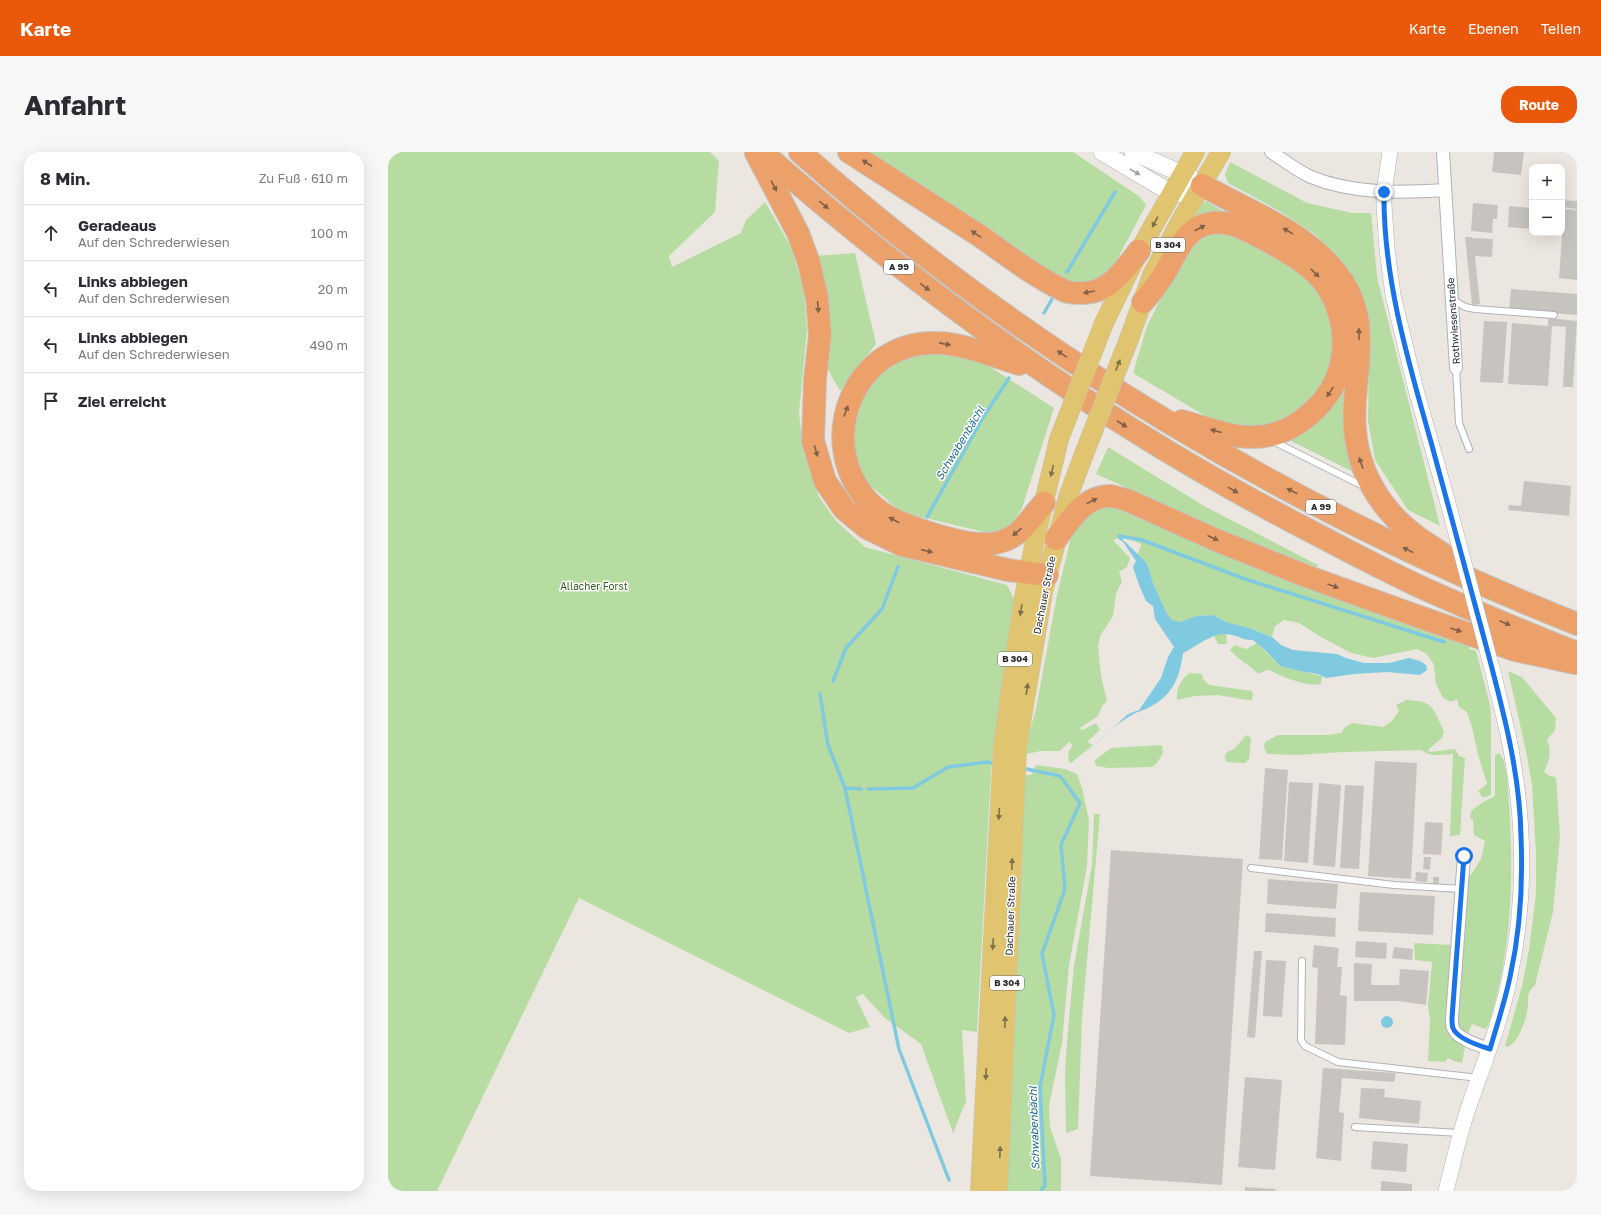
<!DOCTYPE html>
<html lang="de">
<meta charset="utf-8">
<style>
:root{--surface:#fff;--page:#f7f7f7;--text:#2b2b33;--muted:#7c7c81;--line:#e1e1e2;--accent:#ea580c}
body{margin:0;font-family:"Golos Text",sans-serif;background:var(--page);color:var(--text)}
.controls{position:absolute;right:12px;top:12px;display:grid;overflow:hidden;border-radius:8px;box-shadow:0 4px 16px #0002}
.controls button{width:36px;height:36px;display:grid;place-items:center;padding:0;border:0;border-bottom:1px solid var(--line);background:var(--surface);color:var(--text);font:20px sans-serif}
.stop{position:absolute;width:12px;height:12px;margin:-9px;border:3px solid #1a73e8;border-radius:50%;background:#fff}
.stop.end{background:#1a73e8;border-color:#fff;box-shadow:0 1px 4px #0008}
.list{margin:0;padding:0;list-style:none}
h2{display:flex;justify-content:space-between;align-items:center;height:52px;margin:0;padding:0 16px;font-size:17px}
h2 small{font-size:13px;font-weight:400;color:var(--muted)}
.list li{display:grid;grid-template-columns:26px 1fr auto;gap:12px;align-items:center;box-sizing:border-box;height:56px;padding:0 16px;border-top:1px solid var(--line)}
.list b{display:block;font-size:15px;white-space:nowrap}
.list p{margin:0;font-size:13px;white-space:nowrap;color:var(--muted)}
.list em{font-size:13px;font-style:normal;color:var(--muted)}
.icon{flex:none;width:22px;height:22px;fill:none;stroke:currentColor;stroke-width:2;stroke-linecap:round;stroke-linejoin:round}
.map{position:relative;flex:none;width:1189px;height:1039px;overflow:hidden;border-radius:16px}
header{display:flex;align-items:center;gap:24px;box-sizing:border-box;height:56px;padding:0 20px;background:var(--accent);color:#fff}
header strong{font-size:19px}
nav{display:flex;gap:22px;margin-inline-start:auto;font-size:14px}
.intro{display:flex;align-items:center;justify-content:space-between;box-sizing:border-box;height:96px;padding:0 24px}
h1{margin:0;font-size:28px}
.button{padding:10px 18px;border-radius:16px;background:var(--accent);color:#fff;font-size:14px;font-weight:700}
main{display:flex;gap:24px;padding:0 24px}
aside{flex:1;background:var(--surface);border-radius:16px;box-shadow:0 4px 16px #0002}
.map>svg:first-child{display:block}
.green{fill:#b7dca2}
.water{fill:#7fc9e1}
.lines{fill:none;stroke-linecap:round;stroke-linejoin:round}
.stream{stroke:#7fc9e1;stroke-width:3.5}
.building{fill:#c7c3bf}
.service-casing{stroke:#b0b2ba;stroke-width:8}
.minor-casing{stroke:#b0b2ba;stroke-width:14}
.tertiary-casing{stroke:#b0b2ba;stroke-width:16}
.secondary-casing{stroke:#b0b2ba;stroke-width:18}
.primary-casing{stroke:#c4c4c4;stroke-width:20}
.motorway-casing{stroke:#c4c4c4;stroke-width:24}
.service{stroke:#fff;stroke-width:6}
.minor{stroke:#fff;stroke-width:12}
.tertiary{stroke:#fff;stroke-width:15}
.secondary{stroke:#fff;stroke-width:17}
.primary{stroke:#e1c46f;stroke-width:19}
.motorway{stroke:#eca06a;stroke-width:22}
.tertiary-bridge-casing{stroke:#b0b2ba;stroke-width:16;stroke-linecap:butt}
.primary-bridge-casing{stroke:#c4c4c4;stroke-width:20;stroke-linecap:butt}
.tertiary-bridge{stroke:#fff;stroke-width:15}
.primary-bridge{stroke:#e1c46f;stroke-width:19}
.oneway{fill:#826048}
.oneway2{fill:#a0a0a0}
.oneway3{fill:#7d704a}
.route{stroke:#1a73e8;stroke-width:5}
.labels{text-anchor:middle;stroke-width:3;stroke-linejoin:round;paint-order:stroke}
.shield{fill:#fff;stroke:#6b6b6b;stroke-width:1}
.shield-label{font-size:9px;font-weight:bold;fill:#2c2c2c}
.street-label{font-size:10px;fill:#2c2c2c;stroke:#fff}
.park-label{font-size:10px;fill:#316123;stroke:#fff}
.water-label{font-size:11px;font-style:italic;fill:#1d6a8e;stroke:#fff}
</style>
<header>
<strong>Karte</strong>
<nav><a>Karte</a><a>Ebenen</a><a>Teilen</a></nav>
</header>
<div class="intro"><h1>Anfahrt</h1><a class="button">Route</a></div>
<main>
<aside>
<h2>8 Min.<small>Zu Fuß · 610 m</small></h2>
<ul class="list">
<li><svg class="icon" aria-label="ahead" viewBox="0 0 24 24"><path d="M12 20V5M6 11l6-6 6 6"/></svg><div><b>Geradeaus</b><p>Auf den Schrederwiesen</p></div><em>100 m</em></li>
<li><svg class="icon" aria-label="left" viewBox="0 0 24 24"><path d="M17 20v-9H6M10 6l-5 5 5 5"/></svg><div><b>Links abbiegen</b><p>Auf den Schrederwiesen</p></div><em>20 m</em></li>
<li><svg class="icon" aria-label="left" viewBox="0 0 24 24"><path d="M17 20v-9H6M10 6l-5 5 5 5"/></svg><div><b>Links abbiegen</b><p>Auf den Schrederwiesen</p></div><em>490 m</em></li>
<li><svg class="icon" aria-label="arrive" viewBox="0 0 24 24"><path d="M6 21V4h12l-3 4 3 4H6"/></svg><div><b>Ziel erreicht</b></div></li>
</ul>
</aside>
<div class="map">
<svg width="1189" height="1039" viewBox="0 0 1189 1039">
<rect width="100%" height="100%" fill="#ece6e0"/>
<path class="green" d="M0 0H322L331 9 327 60 281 104 284 115 353 81 358 68 377 50 403 95 416 139 419 179 411 261 416 302 431 345 448 369 477 395 619 433 626 447 606 592 603 619 589 880 574 878 578 949 565 981 533 892 497 866 475 842 468 845 482 875 461 881 191 746 49 1039H0Z
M475 0H685L752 45 758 53 722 121 710 129 687 132 667 122Z
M842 10 919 51 964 61H983L989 125 1052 374 1020 358 987 308 980 269 981 180 948 105 928 83 893 60 840 31 837 22Z
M812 49 819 50 848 66 803 72Z
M847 80 914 119 938 149 951 191 942 221 920 254 896 269 856 276 819 265 745 221 759 174 795 102 821 82Z
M467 101 488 192 452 239 438 214 428 104Z
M552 198 577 203 599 213 666 256 634 356 623 374 608 383 513 360 476 328 464 291 468 252 490 221 517 202Z
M956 230C955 262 954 290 967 321L899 287Z
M720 295 816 354 930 413 926 420 708 322Z
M723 351 1082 492 1081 497 1088 499 1101 549 1103 561V643L1095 646 1090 639 1099 632 1090 603 1084 575 1079 560 1071 555 1069 547 1063 550 1055 546 1048 532 1046 513 1039 502 1029 497 985 506 963 501 933 485 911 471 896 468 887 474 884 485 861 476 838 470 825 463 808 464 793 470 784 468 778 460 765 431 759 411 750 403 753 392 736 385 725 388 742 406 739 415 731 420 734 430 728 441 725 464 712 484 710 495 713 524 719 549 714 554 710 564 692 576 694 578 708 571 712 578 699 590 705 593 683 611 681 610 680 600 685 593 681 590 672 599H653L638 602V592L648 557 669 443 684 381 698 361Z
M831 482H838L839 490 838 492H830L826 484Z
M869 491 892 514 934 524 933 532C920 535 893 525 882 518H879L870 522C862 513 850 508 842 498L847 493 858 497Z
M1120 519 1134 525 1168 566 1167 578 1159 588C1164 599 1161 609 1156 620L1162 624 1168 625 1172 684 1165 760 1147 833C1145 835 1142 838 1141 841 1139 845 1141 849 1140 853 1139 866 1131 891 1119 895L1117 894 1134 834 1141 798 1148 742V701L1144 633 1138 599Z
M802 521 814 522 815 527 821 533 864 539 865 542 864 548H859L830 543 807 544 789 548C788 538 793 526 802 521Z
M1018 548C1047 549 1044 556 1056 579L1054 586 1041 597V600L1067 597 1071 604 1077 606 1072 683 1062 684 1065 602C1056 602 1041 606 1034 598L956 600 909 603 879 602 876 595 877 590 890 583H938L953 581 957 575 964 571 995 575 1004 569 1011 559 1008 553Z
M859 583 863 586 861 607 857 611 838 610 837 604 839 600C851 596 850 590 859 583Z
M774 593 775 601 769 611 764 615 720 616 709 614 706 609 723 596Z
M1111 601C1120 609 1120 639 1121 651 1126 726 1124 802 1100 874L1097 877 1084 872 1080 882 1070 875 1068 866 1079 724 1083 723 1093 707 1097 689 1086 683 1085 667H1082L1083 659 1095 650 1107 644V603Z
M648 613 677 617 689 622 694 636 701 668 699 714 681 813 674 891 661 954 662 975 673 1007V1039H617L637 623H643Z
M706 662H712L694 865 690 977 678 981 677 918 681 866 686 814 704 713Z
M1026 791 1063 793 1067 887 1077 894 1074 911 1066 909 1060 906 1057 910 1040 909 1042 867 1040 854 1044 810 1027 808Z"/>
<path class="water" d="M731 384 759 411 765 431 778 460 784 468 793 470 808 464 825 463 838 470 861 476 884 485 893 493 905 498 949 502 958 506 976 511H1001L1021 506 1032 509 1038 513 1039 518 1032 523 999 520 966 522 938 526 930 522 912 519 892 514 877 498 865 488C853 488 854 485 844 483 826 478 810 494 795 501 791 529 784 544 758 557 753 559 748 560 744 563 727 572 713 587 699 600L740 562 751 558 773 526 780 505 786 495 767 467 765 454 758 449 751 433 745 415 748 409Z
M993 870a6 6 0 1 1 12 0a6 6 0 1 1-12 0Z"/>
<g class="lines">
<path class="stream" d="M679 120 727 40
M656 161 664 147
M539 365 596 264 621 226
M733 387 731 384 754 388 857 427 1056 490
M445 529 458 496 494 457 510 415
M432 542 440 593 457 636 473 637
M634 616 672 624 692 651 673 693 677 737 654 802 666 863 652 935 657 1033 653 1039
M457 636 511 897 561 1028
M480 637 525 636 560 615 599 610 608 612"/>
</g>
<path class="building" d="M1106 0H1136L1133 23 1104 20Z
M1174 48 1189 49V57L1174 55Z
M1085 51 1110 53 1109 67H1105L1104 81 1083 79Z
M1121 54 1144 56V77L1120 75Z
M1176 57 1189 58V128L1171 126Z
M1077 85H1084V86L1105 87 1104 105 1087 104 1092 152 1084 153Z
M1123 137 1189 142V163L1121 158Z
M1160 166 1189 169 1185 235H1175L1178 175 1164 174 1160 234 1120 232 1124 171 1160 174Z
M1096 169 1119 170 1115 231 1092 230Z
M1136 329 1183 334 1181 364 1120 358 1121 353 1133 354Z
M987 609 1029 611 1023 727 980 724Z
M877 616 900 618 894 708 871 707Z
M901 630 925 631 920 711 896 709Z
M931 631 953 633 947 715 925 713Z
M957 633 976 634 971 717 952 716Z
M1037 670 1055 671 1053 703 1035 702Z
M723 698 855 707 834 1033 702 1024Z
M1036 705H1043L1042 718 1035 717Z
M1028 720 1040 721 1039 730 1027 729Z
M1045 725H1051V732H1045Z
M880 727 950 732 948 757 879 752Z
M972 740 1047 744 1045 783 970 779Z
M878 761 948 766 947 785 877 780Z
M968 789 999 791 998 807 967 805Z
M926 793 951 796 949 815H954L952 843 959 844 957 893 927 892 930 816 924 815Z
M1006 795 1025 797 1024 808 1004 806Z
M866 799H874L867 886 859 885Z
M878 808 898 809 894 865 875 864Z
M966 811 984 812 983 833H1011L1012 817 1041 819 1038 853 1010 849H966Z
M935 916 1008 921 1006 930 954 926 951 960 956 961 953 1009 928 1006Z
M857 925 894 928 887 1018 850 1015Z
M973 936 997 937 996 945 1033 949 1031 972 971 966Z
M985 989 1020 992 1018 1020 983 1017Z
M993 1029 1024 1032V1039H993Z
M857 1035 888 1037 887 1039H857Z"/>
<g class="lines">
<g class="service-casing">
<path id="service" d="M1064 147 1077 155 1087 157 1166 163
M1068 216 1071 271 1081 297
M885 289 977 335
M863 716 1006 733 1074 737
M914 809 913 888 917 894 950 910 1091 926
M967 975 1072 981"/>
</g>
<g class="minor-casing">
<path id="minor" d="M883 0C896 8 909 19 923 25 965 42 1012 41 1056 38
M1055 0 1068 216
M1076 704 1064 866C1064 869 1064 874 1065 876 1069 887 1092 894 1102 897"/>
</g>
<g class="tertiary-casing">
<path id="tertiary" d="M1002 0 996 40V53L999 97 1005 143 1028 238 1060 351
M1058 1039C1065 1011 1071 984 1080 957 1095 913 1113 870 1122 824 1137 752 1137 676 1124 604 1120 577 1112 551 1106 524"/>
</g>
<g class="secondary-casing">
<path id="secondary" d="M714 0 783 41 799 42 810 39 794 21
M745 0 803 26"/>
</g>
<g class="primary-casing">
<path id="primary" d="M716 171 751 99 807 0
M741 187 764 123 792 70 833 0
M592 1039 615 594 634 456 647 388 671 287
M610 1039 629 595 655 440 680 345 696 302"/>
</g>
<g class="motorway-casing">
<path id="motorway" d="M374 0C545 151 727 279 930 383 968 403 1007 424 1046 441 1093 462 1141 482 1189 501
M412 0C639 202 907 360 1189 472
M461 0C505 28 549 56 592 84 619 103 647 125 677 139 681 141 689 141 695 141 721 141 736 118 751 99
M368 1 410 81 421 111 429 146 432 183 427 227 425 289 437 329 456 357 479 376 514 393 620 418 659 423
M814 33C863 61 923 81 955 130 973 158 972 183 970 215 968 236 965 257 967 278 970 319 992 356 1024 381 1035 390 1048 397 1059 405
M755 150C762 142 769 133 775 124 786 107 793 83 813 74 835 64 857 77 876 87 899 100 925 113 940 136 965 178 960 230 922 262 906 276 886 285 864 285 840 285 816 275 794 269
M631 212C609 205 573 191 549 191 467 188 426 287 479 348 497 368 524 375 548 383 575 391 609 400 632 379 640 371 648 360 656 351
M668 387C682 368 697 343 723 344 729 345 734 347 739 348L828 388 918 424 1026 463 1127 498 1187 511"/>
</g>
<use href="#service" class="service"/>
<use href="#minor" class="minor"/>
<use href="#tertiary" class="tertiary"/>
<use href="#secondary" class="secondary"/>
<use href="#primary" class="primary"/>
<use href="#motorway" class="motorway"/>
<g class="tertiary-bridge-casing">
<path id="tertiary-bridge" d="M1060 351 1106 524"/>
</g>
<g class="primary-bridge-casing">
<path id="primary-bridge" d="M671 287 716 171
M696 302 741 187"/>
</g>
<use href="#tertiary-bridge" class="tertiary-bridge"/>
<use href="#primary-bridge" class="primary-bridge"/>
</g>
<defs><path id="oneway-solid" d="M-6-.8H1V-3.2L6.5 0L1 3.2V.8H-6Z"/></defs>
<g class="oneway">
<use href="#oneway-solid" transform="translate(479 11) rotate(-147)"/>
<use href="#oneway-solid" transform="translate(386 34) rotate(62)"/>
<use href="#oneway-solid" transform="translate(436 53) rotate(40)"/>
<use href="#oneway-solid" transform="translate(812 76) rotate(-28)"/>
<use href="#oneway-solid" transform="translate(900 79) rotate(-149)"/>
<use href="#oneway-solid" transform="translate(588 82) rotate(-146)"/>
<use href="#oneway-solid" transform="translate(927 121) rotate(45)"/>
<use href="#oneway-solid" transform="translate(537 135) rotate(37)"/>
<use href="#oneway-solid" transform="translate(701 140) rotate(170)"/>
<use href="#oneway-solid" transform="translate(430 155) rotate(86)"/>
<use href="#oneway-solid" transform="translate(971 182) rotate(-91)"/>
<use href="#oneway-solid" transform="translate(557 192) rotate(11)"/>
<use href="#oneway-solid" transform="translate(674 202) rotate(-145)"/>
<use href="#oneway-solid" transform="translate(942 240) rotate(123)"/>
<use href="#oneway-solid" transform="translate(458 259) rotate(-70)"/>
<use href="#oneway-solid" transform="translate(734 272) rotate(33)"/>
<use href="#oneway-solid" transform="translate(828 279) rotate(-165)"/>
<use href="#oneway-solid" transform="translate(428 299) rotate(74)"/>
<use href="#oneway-solid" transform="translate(973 311) rotate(-109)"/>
<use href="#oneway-solid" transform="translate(845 338) rotate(29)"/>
<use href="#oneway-solid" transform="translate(904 339) rotate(-152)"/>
<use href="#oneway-solid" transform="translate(704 349) rotate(-28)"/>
<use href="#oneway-solid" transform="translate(506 368) rotate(-152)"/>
<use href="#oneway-solid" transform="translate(629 380) rotate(140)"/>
<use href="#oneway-solid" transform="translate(825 386) rotate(24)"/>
<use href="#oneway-solid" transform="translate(1020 398) rotate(-154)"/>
<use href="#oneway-solid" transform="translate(539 399) rotate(13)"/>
<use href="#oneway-solid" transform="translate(945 434) rotate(20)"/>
<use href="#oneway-solid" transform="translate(1117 471) rotate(23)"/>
<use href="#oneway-solid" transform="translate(1068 478) rotate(19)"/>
</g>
<use class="oneway2" href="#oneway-solid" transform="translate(747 20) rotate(31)"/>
<g class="oneway3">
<use href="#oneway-solid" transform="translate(767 70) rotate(118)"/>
<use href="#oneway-solid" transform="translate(730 213) rotate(-69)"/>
<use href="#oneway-solid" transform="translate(664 319) rotate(103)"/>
<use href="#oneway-solid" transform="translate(633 458) rotate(99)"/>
<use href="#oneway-solid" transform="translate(639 537) rotate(-81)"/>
<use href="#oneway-solid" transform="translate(611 662) rotate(93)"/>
<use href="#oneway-solid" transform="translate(624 712) rotate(-88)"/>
<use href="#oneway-solid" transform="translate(605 792) rotate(93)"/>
<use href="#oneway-solid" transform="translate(617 870) rotate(-88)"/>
<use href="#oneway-solid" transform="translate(598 922) rotate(93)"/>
<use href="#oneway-solid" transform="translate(612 1000) rotate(-88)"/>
</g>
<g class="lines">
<path class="route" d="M996 40C995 125 1020 209 1043 290 1061 355 1078 421 1096 486 1113 551 1132 617 1133 685 1135 731 1132 780 1122 825 1117 849 1109 873 1102 897 1092 894 1069 887 1065 876 1064 874 1064 869 1064 866L1076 704"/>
</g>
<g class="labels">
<g class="shield">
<rect x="763" y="86" width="34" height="14" rx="3"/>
<rect x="496" y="108" width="30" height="14" rx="3"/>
<rect x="918" y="348" width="30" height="14" rx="3"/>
<rect x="610" y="500" width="34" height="14" rx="3"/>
<rect x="602" y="824" width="34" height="14" rx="3"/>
</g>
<g class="shield-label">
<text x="780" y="96">B 304</text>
<text x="511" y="118">A 99</text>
<text x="933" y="358">A 99</text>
<text x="627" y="510">B 304</text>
<text x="619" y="834">B 304</text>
</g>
<g class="street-label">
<text transform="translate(1065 169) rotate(-94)" y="4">Rothwiesenstraße</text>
<text transform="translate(656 443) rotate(-79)" y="4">Dachauer Straße</text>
<text transform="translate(622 764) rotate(-88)" y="4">Dachauer Straße</text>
</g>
<g class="park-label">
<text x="206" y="438">Allacher Forst</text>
</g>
<g class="water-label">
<text transform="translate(572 291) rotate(-59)" y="4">Schwabenbächl</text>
<text transform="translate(646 976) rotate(-92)" y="4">Schwabenbächl</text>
</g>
</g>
</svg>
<div class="controls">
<button>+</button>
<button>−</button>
</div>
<div class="stop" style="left:1076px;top:704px"></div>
<div class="stop end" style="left:996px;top:40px"></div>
</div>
</main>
